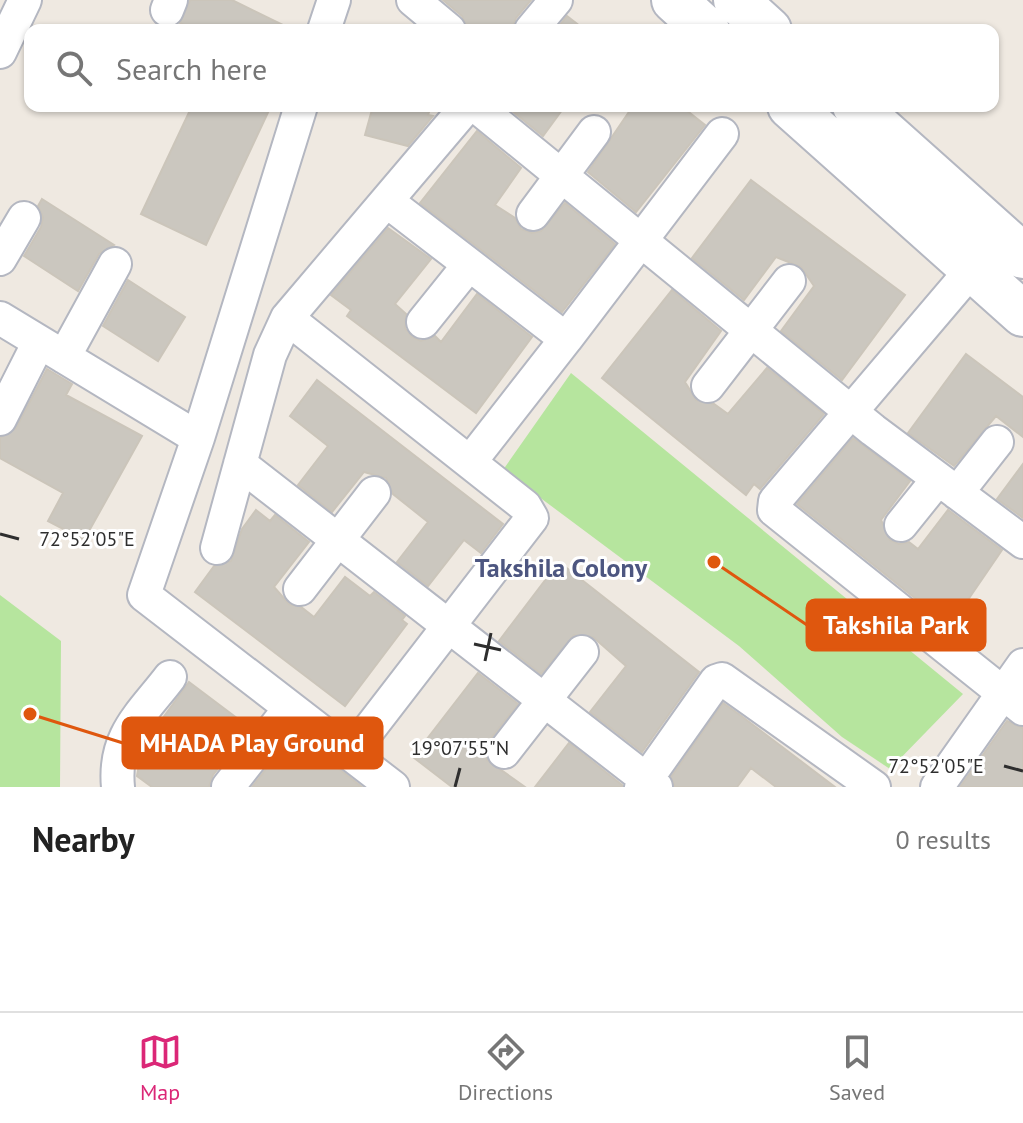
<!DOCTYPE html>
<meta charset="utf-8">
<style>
:root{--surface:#fff;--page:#f6f6f6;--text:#222;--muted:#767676;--line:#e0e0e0;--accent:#db2777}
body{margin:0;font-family:"PT Sans",sans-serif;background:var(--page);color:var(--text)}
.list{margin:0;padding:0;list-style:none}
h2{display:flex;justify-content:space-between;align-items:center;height:104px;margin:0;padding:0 32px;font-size:34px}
h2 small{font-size:26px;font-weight:400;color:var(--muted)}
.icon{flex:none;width:44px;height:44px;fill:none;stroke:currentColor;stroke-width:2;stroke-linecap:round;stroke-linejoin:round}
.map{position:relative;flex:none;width:1023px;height:787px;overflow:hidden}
.search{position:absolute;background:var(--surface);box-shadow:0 2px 6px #0004;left:24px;right:24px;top:24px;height:88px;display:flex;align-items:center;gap:20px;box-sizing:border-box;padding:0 28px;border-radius:16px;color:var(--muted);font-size:30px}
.sheet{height:224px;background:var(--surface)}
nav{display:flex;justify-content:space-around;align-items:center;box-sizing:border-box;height:112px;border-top:2px solid var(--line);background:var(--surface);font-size:22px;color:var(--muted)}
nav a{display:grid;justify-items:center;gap:4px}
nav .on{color:var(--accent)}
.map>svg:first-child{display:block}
.green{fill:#b6e59e}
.building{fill:#cbc7bf;stroke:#cbc5ba;stroke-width:2}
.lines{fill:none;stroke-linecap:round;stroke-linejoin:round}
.street-casing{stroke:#b4b7c1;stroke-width:36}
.secondary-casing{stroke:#b4b7c1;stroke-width:48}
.street{stroke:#fff;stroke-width:32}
.secondary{stroke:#fff;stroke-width:44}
.ticks{fill:none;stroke:#2e2e2e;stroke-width:3}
.labels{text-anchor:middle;stroke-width:6;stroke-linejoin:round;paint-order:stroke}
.neighbourhood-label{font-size:26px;font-weight:bold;fill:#4d5680;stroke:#fff}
.ticks-label{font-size:20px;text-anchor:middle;fill:#2e2e2e;stroke:#fff;stroke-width:6;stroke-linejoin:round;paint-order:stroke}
.leader{fill:none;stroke:#df570e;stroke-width:3}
.callout-dot{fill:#df570e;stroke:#fff;stroke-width:3}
.callout{fill:#df570e;stroke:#df570e;stroke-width:3}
.callout-label{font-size:26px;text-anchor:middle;font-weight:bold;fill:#fff}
</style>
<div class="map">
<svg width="1023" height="787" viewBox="0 0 1023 787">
<rect width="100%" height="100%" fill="#efe9e1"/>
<path class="green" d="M571 373 963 694 890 769 842 737 739 646 503 470Z
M0 595 61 641 60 787H0Z"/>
<path class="building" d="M190 0H232L293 30H194L180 23Z
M443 0H531L516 18 512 30H468L462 16Z
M567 16 585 30H556Z
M192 106H271L206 245 141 214Z
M373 106H431L428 115 433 116 408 146 365 135Z
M506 106H565L543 136Z
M633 106H681L705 125 636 212 588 172Z
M477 131 521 168 495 205 515 218 521 229 532 233 541 231 565 203 615 244 562 312 420 203Z
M751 180 905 295 842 380 781 331 814 286 801 267 776 257 744 300 692 258Z
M42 199 114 245 99 254 78 291 24 256 41 227 43 217 38 206Z
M388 228 431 259 395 304 406 314 405 328 412 337 421 341 435 336 441 342 477 294 532 337 476 413 347 316 351 310 331 295Z
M128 280 185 317 158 361 103 326Z
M672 290 721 331 685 382 696 400 714 404 728 414 767 368 824 414 760 489 754 484 746 495 602 378Z
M966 354 1023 397V437L996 416 954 466 908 433Z
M47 369 72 384 66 395 142 436 84 540 48 521 63 493 0 458V438L16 428Z
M317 380 503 524 481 553 464 540 428 586 397 562 428 522 393 494 386 478 364 472 332 512 298 485 328 446 290 416Z
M853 438 910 481 881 520 890 540 899 544 909 542 918 549 948 510 1002 550 950 626 797 504Z
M1023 464V518L997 499Z
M256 510 270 521 275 515 309 542 274 587 289 604 301 607 314 617 345 577 370 596 374 592 405 616 402 620 407 624 345 706 195 592 214 566 231 561 242 529Z
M559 562 699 672 642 752 590 712 626 666 593 637 574 635 541 674 499 641Z
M478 673 518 704 489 741 487 760 525 787H452L413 757Z
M189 682 250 728 213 775 209 787H152L137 776 142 747Z
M723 703 740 715 835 787H776L751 768 737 787H675L671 777Z
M1007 721 1023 728V787H960Z
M298 738 338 768 362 787H252L281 750 285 754Z
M569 743 622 785V787H535Z"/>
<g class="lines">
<g class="street-casing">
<path id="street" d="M413 0 449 30
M167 10 171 0
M324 30 334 0
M531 30 556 0
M0 52 25 0
M301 106 198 438 144 595 393 787
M476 106 873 430 1023 542
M388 202 566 339 722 134
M533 214 594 132
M985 254 775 501 774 510 1023 709
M0 259 24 218
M0 318 198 438
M287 318 525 506 532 518 350 754
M423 322 468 266
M64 357 115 264
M708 386 789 281
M0 419 39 342
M470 462 566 339
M240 464 656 787
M957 493 997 442
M901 525 938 479
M217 548 270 355 287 318 467 106
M300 589 374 493
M504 752 582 652
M118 787C113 736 141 715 170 677
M228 787 290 708
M641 787 716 681 722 679 874 787
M937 787 1023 665"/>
</g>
<g class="secondary-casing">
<path id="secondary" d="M674 0 707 30
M736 0 769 30
M790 106 1023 314
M855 106 1023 256"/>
</g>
<use href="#street" class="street"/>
<use href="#secondary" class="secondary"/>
</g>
<path class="ticks" d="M0 534 19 539M474 644 501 650M485 661 491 633M1004 766 1023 771M455 787 460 768"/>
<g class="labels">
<g class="neighbourhood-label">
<text x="561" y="577">Takshila Colony</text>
</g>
</g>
<g class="ticks-label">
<text x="87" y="546">72°52'05"E</text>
<text x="460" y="755">19°07'55"N</text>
<text x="936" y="773">72°52'05"E</text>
</g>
<path class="leader" d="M714 562L807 625M30 714L123 743"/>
<g class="callout-dot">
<circle cx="714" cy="562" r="8"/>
<circle cx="30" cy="714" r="8"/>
</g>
<g class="callout">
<rect x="807" y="600" width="178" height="50" rx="8"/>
<rect x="123" y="718" width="259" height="50" rx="8"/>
</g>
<g class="callout-label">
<text x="896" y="634">Takshila Park</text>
<text x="252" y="752">MHADA Play Ground</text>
</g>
</svg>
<div class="search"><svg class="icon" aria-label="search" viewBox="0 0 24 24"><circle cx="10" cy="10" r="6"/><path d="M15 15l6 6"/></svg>Search here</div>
</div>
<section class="sheet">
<h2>Nearby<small>0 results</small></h2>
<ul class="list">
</ul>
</section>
<nav>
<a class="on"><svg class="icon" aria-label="map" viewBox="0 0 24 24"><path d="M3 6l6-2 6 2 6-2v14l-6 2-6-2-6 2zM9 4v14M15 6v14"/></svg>Map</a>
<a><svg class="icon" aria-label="directions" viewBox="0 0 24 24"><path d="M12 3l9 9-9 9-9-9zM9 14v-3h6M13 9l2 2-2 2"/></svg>Directions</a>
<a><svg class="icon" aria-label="saved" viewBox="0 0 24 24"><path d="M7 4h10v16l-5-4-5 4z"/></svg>Saved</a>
</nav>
